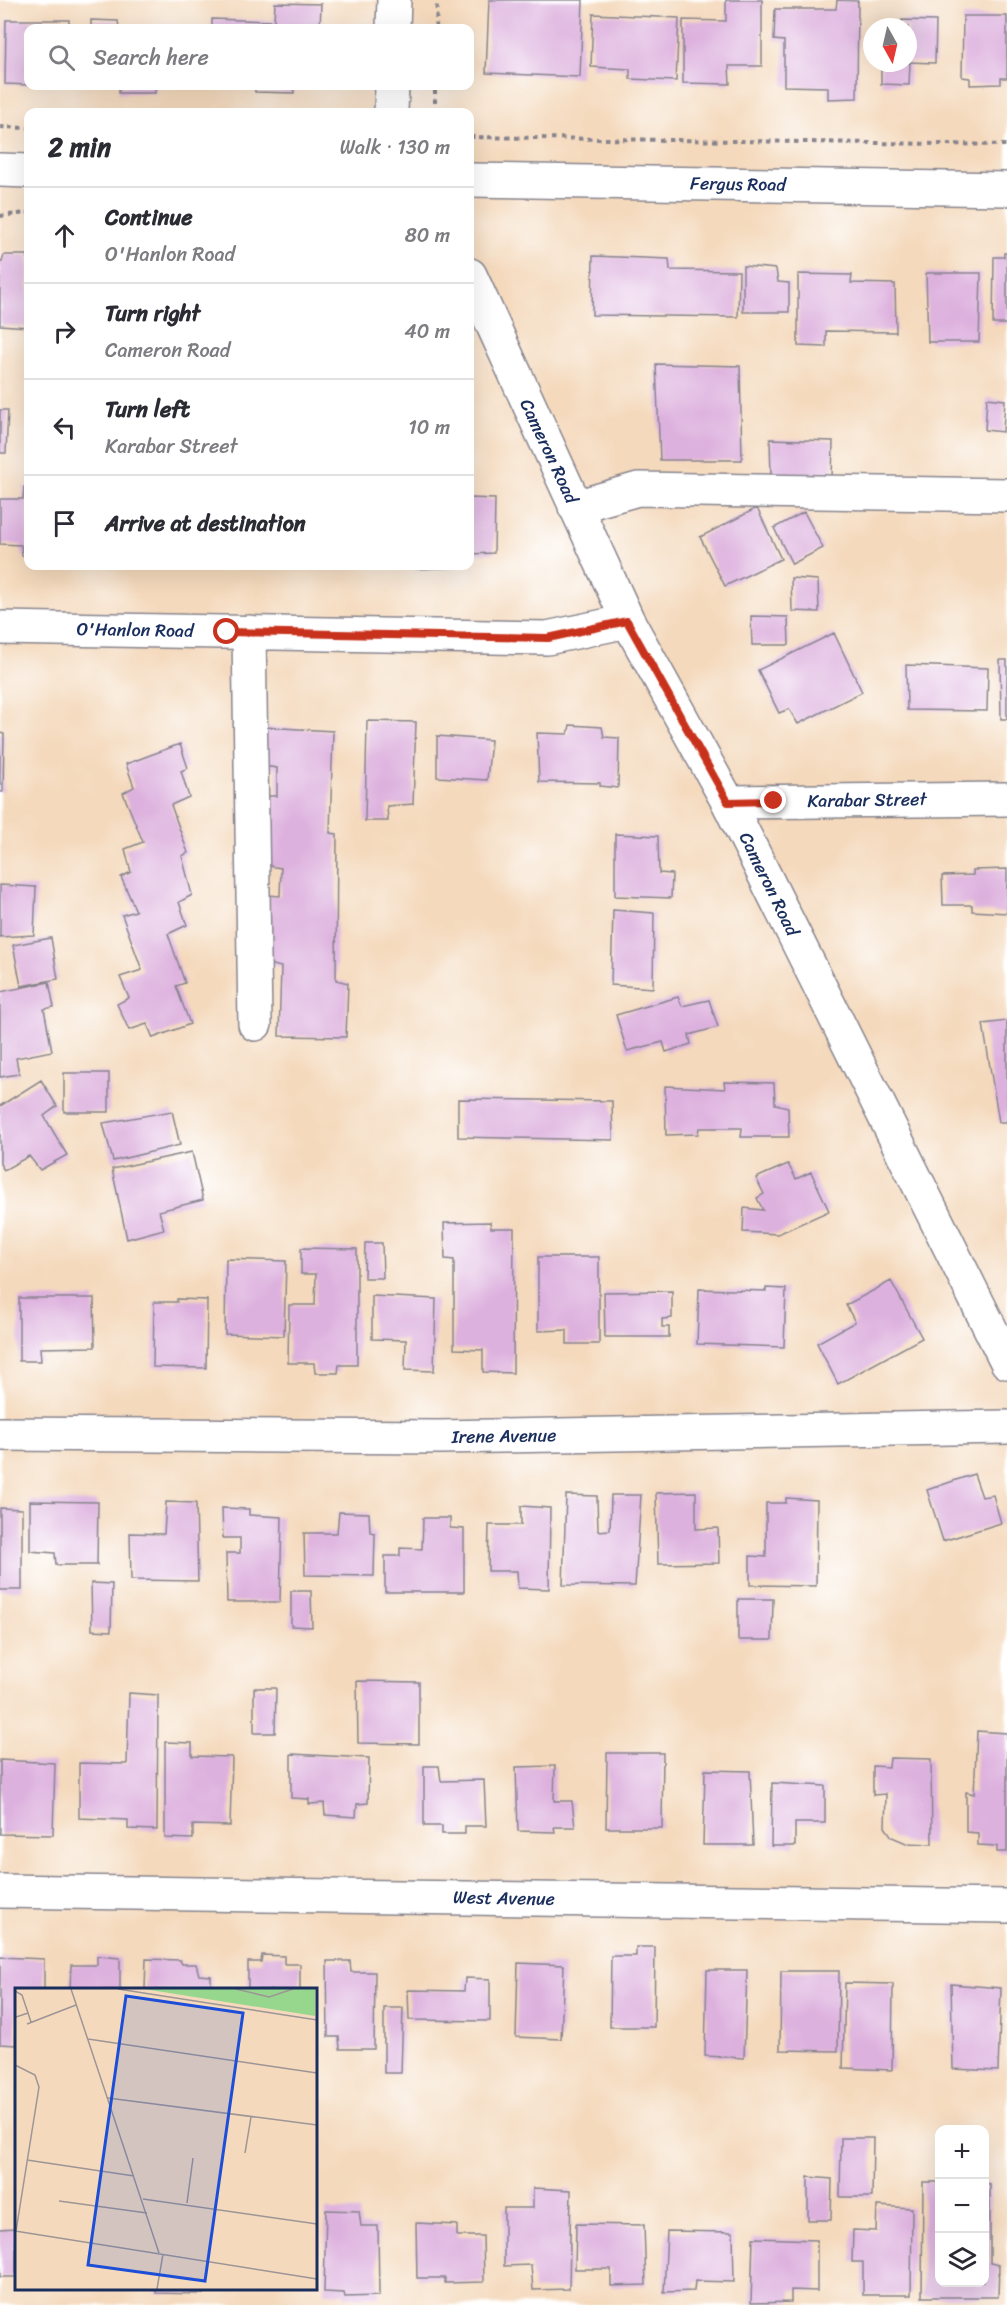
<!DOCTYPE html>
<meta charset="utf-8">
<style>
:root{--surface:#fff;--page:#f2f2f3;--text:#2b2b33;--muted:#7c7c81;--line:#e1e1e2}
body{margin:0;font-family:Sriracha,sans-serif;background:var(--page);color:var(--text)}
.controls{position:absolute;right:18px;bottom:18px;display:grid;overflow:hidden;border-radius:12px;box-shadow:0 6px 24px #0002}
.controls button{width:54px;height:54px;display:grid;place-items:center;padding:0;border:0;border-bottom:2px solid var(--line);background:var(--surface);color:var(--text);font:30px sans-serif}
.compass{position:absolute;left:863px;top:18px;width:54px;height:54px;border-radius:50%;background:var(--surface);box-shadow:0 6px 24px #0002;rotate:172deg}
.stop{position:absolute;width:18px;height:18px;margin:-14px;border:4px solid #c8321e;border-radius:50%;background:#fff}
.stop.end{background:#c8321e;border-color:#fff;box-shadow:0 2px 6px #0008}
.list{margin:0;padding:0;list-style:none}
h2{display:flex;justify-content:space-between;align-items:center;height:78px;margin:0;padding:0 24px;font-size:26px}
h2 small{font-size:20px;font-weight:400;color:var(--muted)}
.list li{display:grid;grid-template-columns:39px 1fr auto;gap:18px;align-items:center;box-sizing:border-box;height:96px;padding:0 24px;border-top:2px solid var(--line)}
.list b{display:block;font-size:22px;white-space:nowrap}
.list p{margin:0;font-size:20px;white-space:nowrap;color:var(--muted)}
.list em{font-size:20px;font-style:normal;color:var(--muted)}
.icon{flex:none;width:33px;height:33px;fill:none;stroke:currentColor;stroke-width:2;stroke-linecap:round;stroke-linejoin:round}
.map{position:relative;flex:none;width:1007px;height:2305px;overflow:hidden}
.search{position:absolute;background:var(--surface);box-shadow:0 6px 24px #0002;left:24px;top:24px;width:450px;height:66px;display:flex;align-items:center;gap:15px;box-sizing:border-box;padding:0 21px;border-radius:12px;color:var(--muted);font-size:22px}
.panel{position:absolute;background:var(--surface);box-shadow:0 6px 24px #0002;left:24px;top:108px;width:450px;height:462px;border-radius:12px}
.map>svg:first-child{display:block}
.building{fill:#ddb1de}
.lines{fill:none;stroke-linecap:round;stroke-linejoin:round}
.minor-casing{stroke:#88848d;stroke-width:36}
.path{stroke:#88848d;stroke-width:4;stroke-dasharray:4.5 4.5;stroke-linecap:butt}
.minor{stroke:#fff;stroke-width:33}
.route{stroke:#c8321e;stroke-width:8}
.labels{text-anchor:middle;stroke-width:5;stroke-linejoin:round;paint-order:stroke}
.street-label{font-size:18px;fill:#1b2f5e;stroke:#fff}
.inset-road{fill:none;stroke:#9d9596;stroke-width:1.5}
.view{fill:#1d4ed8;fill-opacity:0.15;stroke:#1d4ed8;stroke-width:3}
.inset-edge{fill:none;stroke:#1b2f5e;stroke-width:3}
</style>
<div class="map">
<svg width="1007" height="2305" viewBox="0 0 1007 2305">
<rect width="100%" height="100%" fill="#fff"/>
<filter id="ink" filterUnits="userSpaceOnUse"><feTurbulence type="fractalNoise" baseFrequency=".0167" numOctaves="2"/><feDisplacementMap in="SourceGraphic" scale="12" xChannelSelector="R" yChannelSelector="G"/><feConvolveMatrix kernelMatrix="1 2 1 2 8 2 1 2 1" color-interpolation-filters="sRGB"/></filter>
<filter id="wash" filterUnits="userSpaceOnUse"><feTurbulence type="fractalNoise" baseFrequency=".008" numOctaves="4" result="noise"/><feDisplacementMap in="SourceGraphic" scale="24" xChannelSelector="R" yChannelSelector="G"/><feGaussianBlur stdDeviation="1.35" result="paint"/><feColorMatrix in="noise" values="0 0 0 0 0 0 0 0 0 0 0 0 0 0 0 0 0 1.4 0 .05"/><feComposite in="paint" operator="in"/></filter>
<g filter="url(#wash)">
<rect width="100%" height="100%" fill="#f4d9bc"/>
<g id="blocks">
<path class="building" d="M489 0H583L580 77 486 73Z
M726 0H762V66H729L730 84 683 83V20L726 21Z
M837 0 858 1 857 98 828 99V87L784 86V41L774 40 775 9H836Z
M275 3 321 4 320 28H212V19L274 21Z
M593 14 679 18 676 81 630 79V69L591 67Z
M963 16H1007V78H1001V84L970 85V78L962 77Z
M6 20H69V28H28V85L5 84Z
M91 20 118 21 119 28H91Z
M902 20 936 21 935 63 908 62V27H882V24L902 25Z
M881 63H910L909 85 881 84Z
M119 86H155V93H119Z
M255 86H293L294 93 255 92Z
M1004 253H1007V324H993L994 257H1004Z
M4 255H28V327L0 325V262H2Z
M593 256 669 259 670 270 739 271 738 317 592 315Z
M743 266 776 269 778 282 789 283V312H743Z
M926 273H981L979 342H928Z
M798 274 852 275 851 283 895 284 896 332 826 331V347L798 346Z
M656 364 740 366 742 460H660Z
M987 398 1005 400 1003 432 985 430Z
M0 410H8L6 453H0Z
M770 439 833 441 832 479 771 477Z
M24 487H28V556H22L21 545 0 544V499H23Z
M470 498 495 499 494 553 470 554Z
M757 508 781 559 725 586 700 537Z
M804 512 823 548 792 564 774 528Z
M416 566H457V567L416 569Z
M791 578 818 580 819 612 792 611Z
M751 616 788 617 789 645H752Z
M834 633 862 692 798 724 789 709 779 713 758 670Z
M1000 660H1007V719H1001Z
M906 665 988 668 987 711 907 710Z
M367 721 416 722 413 804 387 806 388 821H365Z
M570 725 602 727 604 737 619 738 618 788 600 786V783L539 782 537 733 568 734Z
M265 727 333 731 330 833 337 834 336 980 348 983 346 1037 279 1036 281 967 269 964 268 895 280 896 281 868 269 866 263 796H277V768L264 766Z
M0 733 4 734 3 792H0Z
M437 736 491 740 487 780 437 777Z
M180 744 188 768 181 771 189 797 171 805 188 853 182 856 192 895 179 902 187 925 168 934 185 983 176 986 190 1024 153 1038 147 1024 129 1030 117 1004 129 998 120 977 142 970 122 915 136 911 121 877 131 872 125 849 143 842 123 793 134 787 126 764Z
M615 834 658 836 659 873 672 874 671 898 615 896Z
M1007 869V913L972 911V905H943L942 876 973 875V870Z
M0 885 36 887 34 935 0 937Z
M613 910 654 913 653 988 611 985Z
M51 938 58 979 21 986 13 945Z
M49 982 54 1007 44 1009 52 1051 16 1058 19 1074 0 1077V992Z
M678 997 682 1006 709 1000 718 1027 689 1035 691 1044 666 1052 663 1042 627 1051 616 1015Z
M1007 1021V1122H999L983 1024Z
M64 1073H109V1112H64Z
M41 1080 57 1106 44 1116 67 1155 40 1170 29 1156 4 1170 0 1164V1106Z
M724 1082 774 1083 775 1104 788 1107 789 1137H741L742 1128H699L698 1134 666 1135 665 1086 725 1089Z
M458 1099 612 1101 613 1140 458 1137Z
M172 1111 180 1145 113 1161 103 1123Z
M192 1152 203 1200 159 1211 164 1229 127 1239 112 1169Z
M788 1164 796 1179 811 1172 829 1211 778 1234 743 1232 744 1208 763 1210 757 1198 764 1194 756 1178Z
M490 1222 491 1228H514L513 1373 483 1372V1350L454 1349V1260L445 1259 444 1223Z
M365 1243H382L383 1278H364Z
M301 1248 357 1249V1365H339L338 1373H315L314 1363H288L289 1305H315L316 1274H301Z
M538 1257H599V1344H567V1330L538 1331Z
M226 1259 286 1261 284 1336 225 1334Z
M891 1281 922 1338 838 1384 817 1343 855 1322 846 1305Z
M766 1288 786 1289 784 1347 697 1344 699 1289 766 1291Z
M672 1291V1318L662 1319V1327H669V1337H605L604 1292Z
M372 1296 436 1299 434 1371 405 1370 406 1340 372 1339Z
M19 1298H94L95 1347 40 1348 41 1361H19Z
M177 1299 207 1300 206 1368 153 1367 154 1302H177Z
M974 1474 982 1497 993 1495 1001 1523 943 1541 927 1490Z
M696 1492V1529L718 1528 719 1563 658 1564 656 1493Z
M566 1495 597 1496 598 1531 610 1530 611 1495H641L635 1586 563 1585Z
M786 1498 817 1500 816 1586 750 1585V1556L766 1557V1503H786Z
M30 1501 98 1502 97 1565H56L55 1553 30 1551Z
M166 1502 196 1503 198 1581 131 1580 130 1533 164 1534Z
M521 1506 550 1508 549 1589 518 1588 517 1571H488L489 1525H521Z
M0 1508 22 1509V1590H0Z
M222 1508 249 1509V1515L282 1517 280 1602H227L226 1553H240V1538H223Z
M339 1512 369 1513 370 1532 375 1533 374 1576 305 1575 304 1533H337Z
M423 1518H450V1528L464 1529V1592H385V1556H400V1548L422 1549Z
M91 1583 112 1584 111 1631 92 1630Z
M291 1591H311L312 1627 291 1626Z
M738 1599H773L772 1640H738Z
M357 1681 419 1682V1744L358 1743Z
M254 1688H276L275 1733H254Z
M129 1693 158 1695 157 1830 128 1829V1820L79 1818V1763L127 1764Z
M977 1731 1007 1733V1852H997V1846L978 1845V1833L966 1832V1792L974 1794Z
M165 1742 192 1743V1756L232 1757 230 1826 193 1825V1839L165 1838Z
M607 1753H663L662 1828H606Z
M291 1754 369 1758 368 1803 357 1804 356 1817 325 1815 324 1803 309 1804V1799L291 1798Z
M890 1758 931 1759 932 1844 906 1843 892 1837 885 1827 886 1794 873 1795V1766L889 1767Z
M0 1760 55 1763 53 1835 0 1834Z
M424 1766H439L441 1781 484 1780 486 1826H465V1834H442V1826H424Z
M555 1766 554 1801H572L575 1827H554L555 1832 518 1831 516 1767Z
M705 1770 750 1771 753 1845H703Z
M772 1783 825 1786V1823H795V1846H771Z
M636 1947H655L654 2027H610L611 1956H636Z
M262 1955 284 1956V1964H300V1990H248V1962H261Z
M97 1956 120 1958V1990H70L71 1965H97Z
M0 1957 44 1959V1990H16V2045L0 2044Z
M146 1959 180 1960 182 1964H196L199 1975 211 1976V1990H145Z
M327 1961H350L351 1972H375L374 2049H340L339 2037H328Z
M518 1963 564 1965 561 2039 516 2037Z
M707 1970H747L744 2058 705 2056Z
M781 1971H839L838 2051 780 2050Z
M465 1978 490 1979V2021L409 2020 408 1990 464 1991Z
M845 1983 893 1984 892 2070 843 2068Z
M951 1984 1001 1988 998 2071 953 2069Z
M384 2008H403L401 2073H384Z
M841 2138H873L872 2197H840Z
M808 2177 832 2179 831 2220H808Z
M923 2182H940V2282H984V2183L990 2184V2263L999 2265 998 2297H922Z
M533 2188 571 2190 569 2289 533 2290 531 2265 504 2266V2208H533Z
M877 2206 912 2208 911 2295H863V2262H852L853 2230 876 2231Z
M326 2210 359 2211 361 2226H378L379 2296 345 2297 344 2293 324 2292Z
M416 2223 457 2225V2236H483L484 2282 445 2283V2278H417Z
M576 2224 644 2225 646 2285 611 2286V2269H575Z
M16 2228V2277H0V2229Z
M667 2231 733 2232 734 2282 695 2281 694 2291 664 2292Z
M753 2238 817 2240V2291L791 2290V2302L751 2303Z
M156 2288H204V2294L156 2293Z"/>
</g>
</g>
<g filter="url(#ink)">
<use href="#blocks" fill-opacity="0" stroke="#88848d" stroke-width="1.5"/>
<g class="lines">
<g class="minor-casing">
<path id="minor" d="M393 28 394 0
M391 112 392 86
M0 170 28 171
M470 180 1007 189
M470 275 628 621 728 802 1007 1362
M575 507 638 489 1007 495
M0 628 547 638 628 621
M249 632 255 1024
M728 802 1007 799
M0 1434 439 1437 1007 1427
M0 1891 1007 1906"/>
</g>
<path class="path" d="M436 28 437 0
M435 112V86
M0 127 28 128
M470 137 1007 145
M0 216 28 213"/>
<use href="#minor" class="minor"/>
</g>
</g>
<g class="lines" filter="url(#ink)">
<path class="route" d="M227 632 548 638 627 621 728 802 774 801"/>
</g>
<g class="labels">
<g class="street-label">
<text transform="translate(738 184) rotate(1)" y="6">Fergus Road</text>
<text transform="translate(549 451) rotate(65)" y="6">Cameron Road</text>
<text transform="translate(135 630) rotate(1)" y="6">O'Hanlon Road</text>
<text transform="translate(867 800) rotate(-1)" y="6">Karabar Street</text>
<text transform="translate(769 884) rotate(64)" y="6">Cameron Road</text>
<text transform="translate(504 1436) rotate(-1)" y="6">Irene Avenue</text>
<text transform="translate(504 1898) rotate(1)" y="6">West Avenue</text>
</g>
</g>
<g transform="translate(15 1988)">
<rect width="302" height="302" fill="#f4d9bc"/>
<path d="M129 1H300V28Z" fill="#97d78d"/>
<path class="inset-road" d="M56 1 144 265M103 1 302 32M221 1 254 9 278 1M0 3 7 7 13 25M1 29 13 25 16 34M12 36 61 17M73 51 302 85M0 77 20 87 24 99 1 243M93 110 302 137M230 165 236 129M12 172 119 188M128 211 302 236M44 213 132 225M172 215 178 170M0 243 302 291M142 301 148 266"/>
<path class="view" d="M111 8 228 25 190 293 73 277Z"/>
<rect width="302" height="302" class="inset-edge"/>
</g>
</svg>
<div class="controls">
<button>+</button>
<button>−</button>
<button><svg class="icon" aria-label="layers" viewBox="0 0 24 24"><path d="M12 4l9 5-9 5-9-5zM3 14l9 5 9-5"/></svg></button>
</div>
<svg class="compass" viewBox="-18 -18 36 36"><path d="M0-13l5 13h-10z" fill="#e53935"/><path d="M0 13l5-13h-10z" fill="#7c7c81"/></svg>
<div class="stop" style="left:227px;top:632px"></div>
<div class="stop end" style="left:774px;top:801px"></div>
<div class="search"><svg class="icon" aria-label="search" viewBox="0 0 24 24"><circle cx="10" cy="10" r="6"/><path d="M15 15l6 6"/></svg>Search here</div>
<section class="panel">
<h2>2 min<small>Walk · 130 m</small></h2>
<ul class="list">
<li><svg class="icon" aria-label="ahead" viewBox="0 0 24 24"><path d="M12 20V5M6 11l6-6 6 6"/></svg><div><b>Continue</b><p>O'Hanlon Road</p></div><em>80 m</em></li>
<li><svg class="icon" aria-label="right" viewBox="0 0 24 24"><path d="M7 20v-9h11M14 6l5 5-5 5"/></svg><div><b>Turn right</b><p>Cameron Road</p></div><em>40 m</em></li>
<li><svg class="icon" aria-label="left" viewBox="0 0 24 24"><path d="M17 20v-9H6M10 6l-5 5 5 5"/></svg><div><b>Turn left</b><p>Karabar Street</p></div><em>10 m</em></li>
<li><svg class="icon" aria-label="arrive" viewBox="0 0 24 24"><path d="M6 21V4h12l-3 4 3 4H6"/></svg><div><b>Arrive at destination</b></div></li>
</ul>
</section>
</div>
